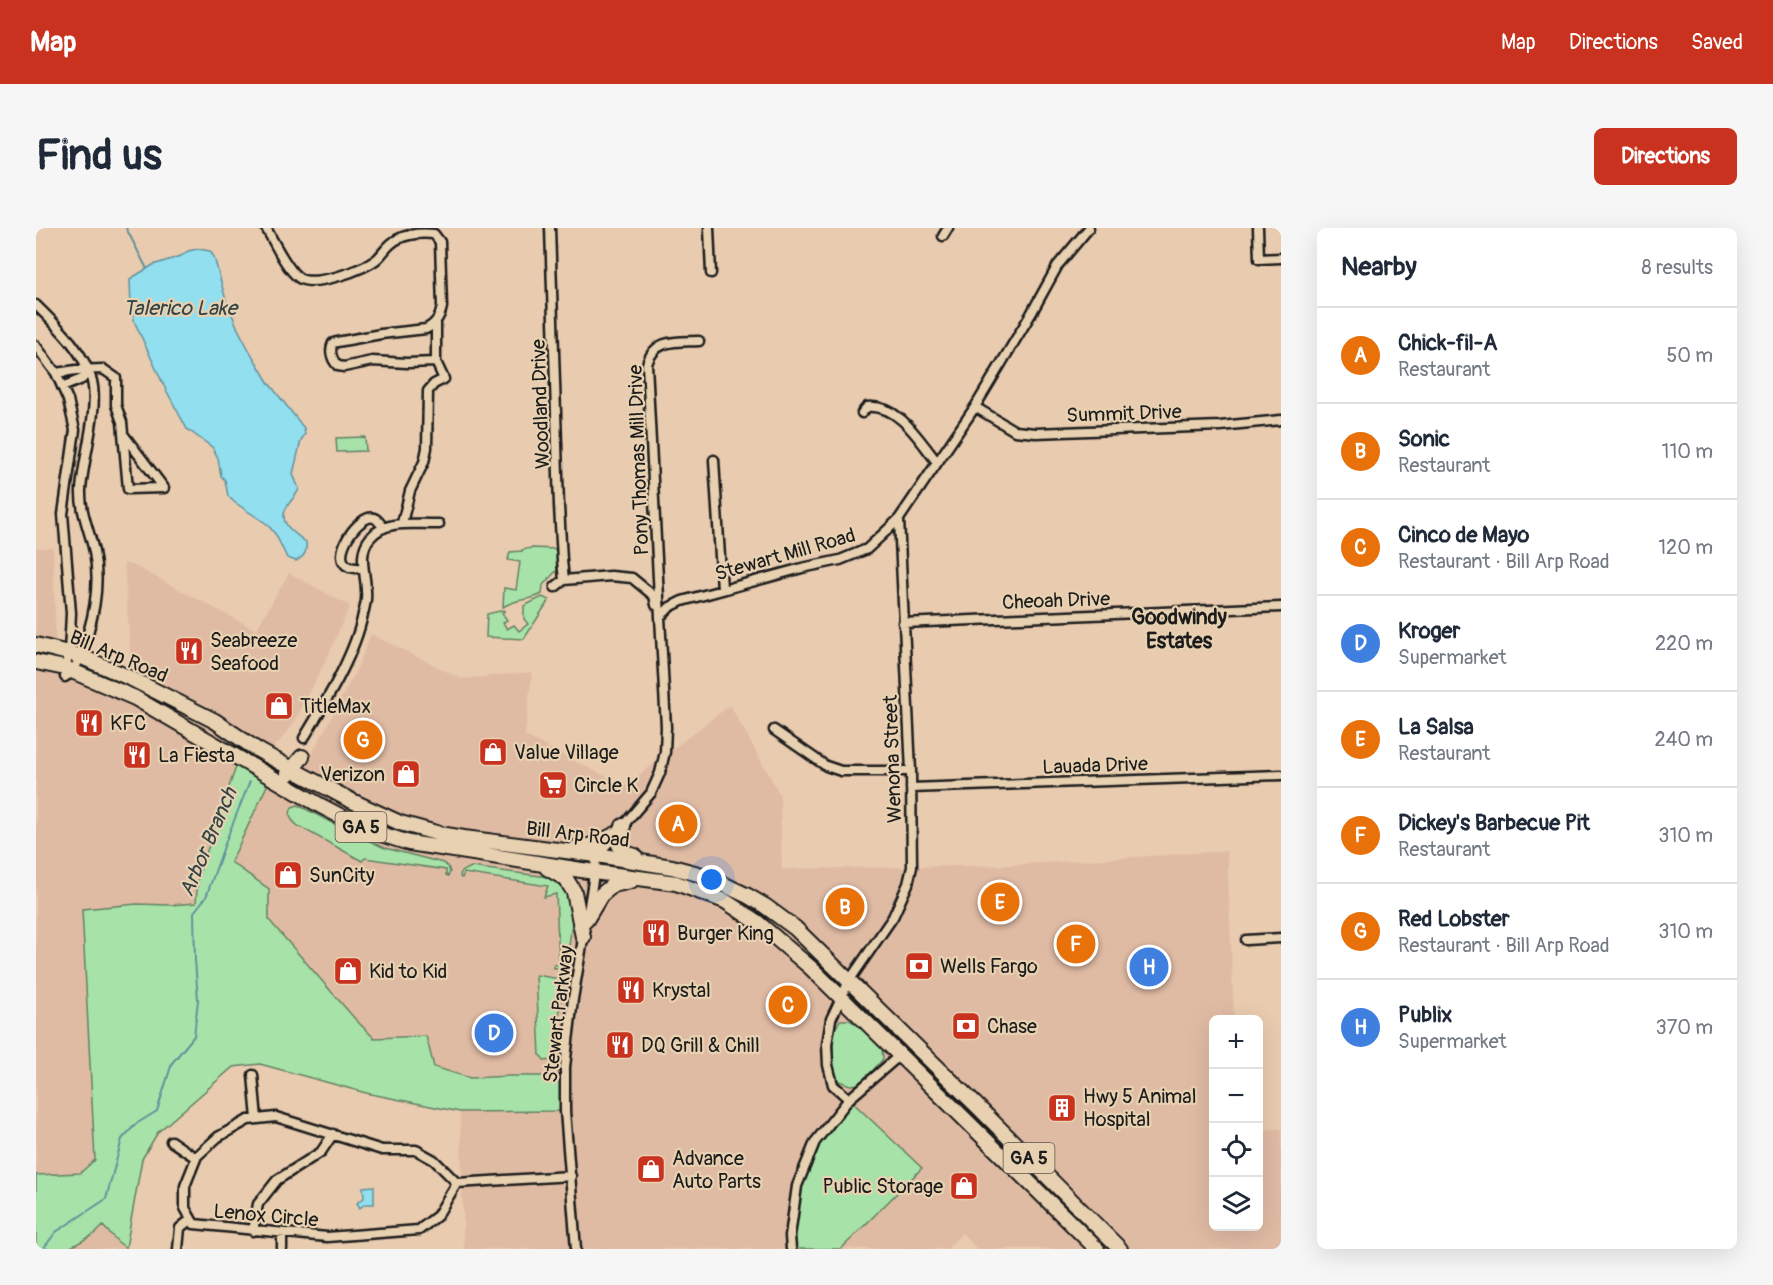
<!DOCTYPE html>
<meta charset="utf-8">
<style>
:root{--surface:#fff;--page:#f6f6f7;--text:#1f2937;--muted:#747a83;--line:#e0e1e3;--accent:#c8321e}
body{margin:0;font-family:Pangolin,sans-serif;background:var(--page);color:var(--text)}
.controls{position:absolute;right:18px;bottom:18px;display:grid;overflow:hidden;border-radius:9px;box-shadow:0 6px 24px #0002}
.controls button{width:54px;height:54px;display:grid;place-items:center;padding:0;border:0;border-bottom:2px solid var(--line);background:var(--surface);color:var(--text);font:30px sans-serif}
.you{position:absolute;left:676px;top:652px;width:21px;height:21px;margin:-15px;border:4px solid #fff;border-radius:50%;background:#1a73e8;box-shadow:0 0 0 9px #1a73e833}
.badge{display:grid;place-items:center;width:39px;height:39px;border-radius:50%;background:var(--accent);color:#fff;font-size:20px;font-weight:700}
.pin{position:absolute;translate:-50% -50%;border:3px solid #fff;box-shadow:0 2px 6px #0006}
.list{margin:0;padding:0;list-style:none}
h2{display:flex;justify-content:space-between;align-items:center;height:78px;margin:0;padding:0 24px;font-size:26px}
h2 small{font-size:20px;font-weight:400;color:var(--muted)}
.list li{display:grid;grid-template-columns:39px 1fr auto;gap:18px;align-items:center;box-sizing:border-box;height:96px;padding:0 24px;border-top:2px solid var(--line)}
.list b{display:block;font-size:22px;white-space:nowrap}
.list p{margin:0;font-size:20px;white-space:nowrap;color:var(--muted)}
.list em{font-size:20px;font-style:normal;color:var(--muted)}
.icon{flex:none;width:33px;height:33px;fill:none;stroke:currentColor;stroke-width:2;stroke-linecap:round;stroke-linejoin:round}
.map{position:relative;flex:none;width:1245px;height:1021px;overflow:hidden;border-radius:9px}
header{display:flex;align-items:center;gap:36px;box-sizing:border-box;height:84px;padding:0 30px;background:var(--accent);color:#fff}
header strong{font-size:28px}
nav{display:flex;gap:33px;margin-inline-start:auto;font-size:21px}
.intro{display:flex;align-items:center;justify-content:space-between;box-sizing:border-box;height:144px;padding:0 36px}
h1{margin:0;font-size:42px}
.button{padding:15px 27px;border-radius:9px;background:var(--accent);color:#fff;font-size:21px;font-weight:700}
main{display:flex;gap:36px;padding:0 36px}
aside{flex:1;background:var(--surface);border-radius:9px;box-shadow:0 6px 24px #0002}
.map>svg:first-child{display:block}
.built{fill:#e0bba4}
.green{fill:#a7e3a9;stroke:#628062;stroke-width:1.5}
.water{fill:#91dfef;stroke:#62919b;stroke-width:1.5}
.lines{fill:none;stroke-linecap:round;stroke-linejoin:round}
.stream{stroke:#62919b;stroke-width:2}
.minor-casing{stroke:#1c1c1c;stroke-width:13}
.primary-casing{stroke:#1c1c1c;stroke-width:18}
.minor{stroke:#e8d1b1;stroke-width:8}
.primary{stroke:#e8d1b1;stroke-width:14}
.labels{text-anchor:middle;stroke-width:4.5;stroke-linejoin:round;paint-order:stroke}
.shield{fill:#e8d1b1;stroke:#595249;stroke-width:1.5}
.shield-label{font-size:18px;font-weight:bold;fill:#1c1c1c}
.street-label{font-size:20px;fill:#1c1c1c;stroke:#e8d1b1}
.poi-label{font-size:20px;fill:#1c1c1c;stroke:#e8d1b1;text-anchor:start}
.water-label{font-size:21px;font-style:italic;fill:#334346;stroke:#e8d1b1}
.neighbourhood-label{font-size:21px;font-weight:bold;fill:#1c1c1c;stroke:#e8d1b1}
</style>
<header>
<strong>Map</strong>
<nav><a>Map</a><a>Directions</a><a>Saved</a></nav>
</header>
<div class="intro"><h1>Find us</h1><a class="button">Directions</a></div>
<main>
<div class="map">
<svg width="1245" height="1021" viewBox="0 0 1245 1021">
<rect width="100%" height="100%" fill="#e9cbaf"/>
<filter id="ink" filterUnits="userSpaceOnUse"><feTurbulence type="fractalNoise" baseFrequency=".0167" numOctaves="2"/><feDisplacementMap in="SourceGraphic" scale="12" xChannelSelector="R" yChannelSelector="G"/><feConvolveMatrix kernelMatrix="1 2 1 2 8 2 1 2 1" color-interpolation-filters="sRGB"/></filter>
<g filter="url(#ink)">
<path class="built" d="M0 320H17L20 422 96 450 88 335 99 338 220 402 253 345 314 378 290 432 257 497 232 527 265 546 320 443 335 406 426 451 496 444 489 508 589 558 694 477 744 567 746 641 974 637 1191 623 1198 791 1178 792V998H1222L1223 902 1245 901V1021H941L926 1005 911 1021H805L886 940 774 925 755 1021H428L424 884 529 883 474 848 434 850 398 839 390 808 338 810 320 792 233 692V661L195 634 235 549 203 531 162 649 160 675 134 677 101 676 46 681 59 932 44 945 0 947Z
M67 997 82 1014 90 1021H35L34 1019 57 1007Z"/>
<path class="green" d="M329 209 330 223 301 224 300 210Z
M495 320 521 321V342L507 357 506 366C491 374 483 369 467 379L468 360 480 362 484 334 472 332 474 324 486 323V322Z
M506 369 513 372 488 411 450 409 451 386 468 382 469 383 466 385 471 392 467 395 471 401 478 397 483 403 492 396 488 391V378Z
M203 530 235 549 195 634 233 661V692L320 792 338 810 390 808 398 839 434 850 474 848H529V883L424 884 330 865 224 836 197 839 122 904 106 931 90 1020 82 1014 67 998 57 1007 35 1019V1021H0V947L44 945 59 932 46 681 101 676 134 677 160 675 162 649Z
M262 577 320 607 349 620 407 635 412 639 414 644 412 648 410 647V642L329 630 326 633 262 598C255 592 252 588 256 579Z
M435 639 520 650 529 656 538 678 531 734 527 739 518 740V737L523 736 520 666 508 669 512 658 428 645 426 650 424 649 425 644Z
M500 747 524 751 527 754 518 829 515 832 509 833 504 827Z
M804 792H813L821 796 842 814 846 821 847 831 825 856 814 857 803 853 797 839V805Z
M813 871 886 940 805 1021H758L759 972 774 925Z"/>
<path class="water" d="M162 21 174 23 178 29 190 72 202 101 213 122 232 154 268 200 269 206 265 212 257 246 263 261C260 268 256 271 252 277 240 295 257 304 270 314 271 324 269 328 260 333L251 330 240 307 231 296 198 274 192 268 189 252 185 248 182 230 176 219 151 201 128 158 99 95 95 79 94 51 117 37 145 28 152 23Z
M338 958V976H329L324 980 321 975 328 970 327 959Z"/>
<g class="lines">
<path class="stream" d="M90 0 111 41
M7 1021 20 1004 70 971 86 911 100 896 121 883 136 835 158 808 162 772 159 732 158 684 170 669 191 610 214 553"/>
<g class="minor-casing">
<path id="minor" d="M230 0C238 14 251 42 263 50 277 60 331 41 342 30 349 23 352 16 362 11 372 6 387 5 398 6L404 14 406 79C404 89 400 96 390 101L345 106 301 114 297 115C293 123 296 132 302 138L308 139 336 133 371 135 400 134 408 151 398 156 392 163 391 220 388 234 374 263 366 295
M514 0 523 278 526 332 528 352
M673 0 675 45
M1222 0 1223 31 1245 30
M907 8 912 0
M0 77C22 99 48 123 56 153 63 182 47 231 45 262 44 284 54 303 58 324 65 358 57 396 44 427 42 432 40 440 37 444 36 445 30 448 29 449V440L33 425 35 385 27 286 39 202 32 172 20 145 0 118
M400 93V134
M20 145 40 142 67 141 80 150V177L86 194 92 261 128 260 87 206
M26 159 46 151 53 142
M939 179 979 203 1000 205 1184 198 1245 192
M826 185 831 179C863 176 883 212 901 234
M678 232 686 361
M327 341C323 340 317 340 313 339 292 329 324 285 338 290 342 291 345 297 348 300
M519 359 528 352 575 348 596 350 618 368 620 377
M624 389 611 136C619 110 641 114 663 113
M867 395 1245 379
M738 502 790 538 805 543H875
M268 510C289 475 319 427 327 386 329 379 331 371 330 363 330 345 321 326 334 310 350 290 381 297 403 296
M875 560 1245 547
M585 600 615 565 624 545 629 524 630 499 624 389 634 379 646 373 766 340 804 332 831 321 863 291 939 179 995 86 1022 37 1053 0
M552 684 561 627 575 612
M1210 712 1245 710
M217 847 221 891
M813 871 797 857 792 837 791 816 795 791 813 753 857 689 872 656 876 639 875 543 863 291
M135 913 160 930
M421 955 401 988 383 1002 291 1009 158 996 149 980V958L161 928 182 909 212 892 240 889 346 922H380L398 932 421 955 535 948
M217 1003 222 976 241 952 285 924 297 906
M142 1021 144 1000 155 991
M246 1021V1006
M540 1021 529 883V839L537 771 548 705
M755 1021 754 1008 761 958 779 914 813 871 864 827"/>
</g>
<g class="primary-casing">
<path id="primary" d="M0 417 44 428 96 451 179 493 220 521 265 546 314 572 364 595 404 606 428 610 561 627 636 639 670 648 712 668 729 678 759 700 943 880 1084 1021
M0 434 29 440 99 470 285 578 329 601 373 615 558 644 640 655 689 673 721 694 775 740 1061 1021
M252 546 266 529
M587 598 582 614 586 624 599 628
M540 620 558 617 580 606
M511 640 530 651 538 664 547 709
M550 692 565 667 577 657 595 653"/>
</g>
<use href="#minor" class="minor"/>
<use href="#primary" class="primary"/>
</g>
</g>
<defs>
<g id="restaurant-square" transform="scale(1.5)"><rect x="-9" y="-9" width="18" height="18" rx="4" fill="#c8321e" stroke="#e8d1b1"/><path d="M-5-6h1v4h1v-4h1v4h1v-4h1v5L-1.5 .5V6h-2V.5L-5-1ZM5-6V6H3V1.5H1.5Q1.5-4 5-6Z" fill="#fff"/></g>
<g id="shop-square" transform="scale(1.5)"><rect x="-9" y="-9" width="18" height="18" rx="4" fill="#c8321e" stroke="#e8d1b1"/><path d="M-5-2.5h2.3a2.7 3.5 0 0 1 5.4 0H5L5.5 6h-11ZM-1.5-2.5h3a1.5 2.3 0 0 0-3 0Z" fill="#fff"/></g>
<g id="supermarket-square" transform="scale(1.5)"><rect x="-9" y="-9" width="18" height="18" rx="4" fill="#c8321e" stroke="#e8d1b1"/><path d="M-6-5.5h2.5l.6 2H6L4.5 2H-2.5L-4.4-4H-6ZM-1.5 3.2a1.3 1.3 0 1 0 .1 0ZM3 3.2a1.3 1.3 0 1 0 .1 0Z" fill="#fff"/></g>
<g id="bank-square" transform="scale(1.5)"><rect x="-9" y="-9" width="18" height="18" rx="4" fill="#c8321e" stroke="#e8d1b1"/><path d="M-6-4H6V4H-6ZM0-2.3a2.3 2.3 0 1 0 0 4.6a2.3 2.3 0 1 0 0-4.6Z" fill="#fff"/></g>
<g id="building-square" transform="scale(1.5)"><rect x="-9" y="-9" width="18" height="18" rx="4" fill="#c8321e" stroke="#e8d1b1"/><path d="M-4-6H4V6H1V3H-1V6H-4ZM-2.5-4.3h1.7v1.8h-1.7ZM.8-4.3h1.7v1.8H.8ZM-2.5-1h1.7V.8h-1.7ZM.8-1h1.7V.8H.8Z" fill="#fff"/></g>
</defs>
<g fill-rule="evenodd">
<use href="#restaurant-square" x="153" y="423"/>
<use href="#shop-square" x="243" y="478"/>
<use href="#restaurant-square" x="53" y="495"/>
<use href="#shop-square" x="457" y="524"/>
<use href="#restaurant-square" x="101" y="527"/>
<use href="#shop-square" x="370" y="546"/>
<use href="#supermarket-square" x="517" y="557"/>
<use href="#shop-square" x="252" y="647"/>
<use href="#restaurant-square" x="620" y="705"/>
<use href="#bank-square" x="883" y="738"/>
<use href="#shop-square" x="312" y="743"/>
<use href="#restaurant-square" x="595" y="762"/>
<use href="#bank-square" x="930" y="798"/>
<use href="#restaurant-square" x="584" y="817"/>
<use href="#building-square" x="1026" y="880"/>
<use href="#shop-square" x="615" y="941"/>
<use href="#shop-square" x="928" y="958"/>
</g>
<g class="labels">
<g class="shield">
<rect x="299.5" y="584" width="51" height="30" rx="4.5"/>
<rect x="967.5" y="915" width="51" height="30" rx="4.5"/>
</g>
<g class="shield-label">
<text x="325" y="605">GA 5</text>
<text x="993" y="936">GA 5</text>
</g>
<g class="street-label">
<text transform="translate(504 176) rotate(-92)" y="7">Woodland Drive</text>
<text transform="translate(1088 185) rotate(-2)" y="7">Summit Drive</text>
<text transform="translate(602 232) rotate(-92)" y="7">Pony Thomas Mill Drive</text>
<text transform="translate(749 326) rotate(-16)" y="7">Stewart Mill Road</text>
<text transform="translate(1020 372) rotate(-2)" y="7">Cheoah Drive</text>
<text transform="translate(83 428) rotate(23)" y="7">Bill Arp Road</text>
<text transform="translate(856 531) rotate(-92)" y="7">Wenona Street</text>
<text transform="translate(1059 537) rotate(-2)" y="7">Lauada Drive</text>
<text transform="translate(542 606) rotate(7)" y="7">Bill Arp Road</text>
<text transform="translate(522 786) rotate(-83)" y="7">Stewart Parkway</text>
<text transform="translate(230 987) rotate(5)" y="7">Lenox Circle</text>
</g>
<g class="poi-label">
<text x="174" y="419">Seabreeze<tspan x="174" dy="23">Seafood</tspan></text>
<text x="264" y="485">TitleMax</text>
<text x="74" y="502">KFC</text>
<text x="478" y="531">Value Village</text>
<text x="122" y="534">La Fiesta</text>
<text x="349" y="553" text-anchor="end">Verizon</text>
<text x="538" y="564">Circle K</text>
<text x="273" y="654">SunCity</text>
<text x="641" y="712">Burger King</text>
<text x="904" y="745">Wells Fargo</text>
<text x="333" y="750">Kid to Kid</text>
<text x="616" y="769">Krystal</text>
<text x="951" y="805">Chase</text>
<text x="605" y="824">DQ Grill &amp; Chill</text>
<text x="1047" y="875">Hwy 5 Animal<tspan x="1047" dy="23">Hospital</tspan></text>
<text x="636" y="937">Advance<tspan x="636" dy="23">Auto Parts</tspan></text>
<text x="907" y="965" text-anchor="end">Public Storage</text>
</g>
<g class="water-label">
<text x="144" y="87">Talerico Lake</text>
<text transform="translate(172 614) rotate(-67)" y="7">Arbor Branch</text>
</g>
<g class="neighbourhood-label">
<text x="1143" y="396">Goodwindy<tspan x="1143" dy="24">Estates</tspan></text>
</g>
</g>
</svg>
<div class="controls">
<button>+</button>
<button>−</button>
<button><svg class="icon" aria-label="locate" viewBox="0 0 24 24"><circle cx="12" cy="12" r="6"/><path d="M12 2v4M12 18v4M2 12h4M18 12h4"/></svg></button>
<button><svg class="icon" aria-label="layers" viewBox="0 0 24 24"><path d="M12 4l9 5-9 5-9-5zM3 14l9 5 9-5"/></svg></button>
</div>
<div class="you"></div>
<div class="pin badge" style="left:642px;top:596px;background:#e8710a">A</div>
<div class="pin badge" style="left:809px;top:679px;background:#e8710a">B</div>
<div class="pin badge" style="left:752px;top:777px;background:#e8710a">C</div>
<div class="pin badge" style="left:458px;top:805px;background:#3f7fe0">D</div>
<div class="pin badge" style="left:964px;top:674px;background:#e8710a">E</div>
<div class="pin badge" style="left:1040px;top:716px;background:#e8710a">F</div>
<div class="pin badge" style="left:327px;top:512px;background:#e8710a">G</div>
<div class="pin badge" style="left:1113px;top:739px;background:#3f7fe0">H</div>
</div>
<aside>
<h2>Nearby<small>8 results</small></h2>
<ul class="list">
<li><span class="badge" style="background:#e8710a">A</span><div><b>Chick-fil-A</b><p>Restaurant</p></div><em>50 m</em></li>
<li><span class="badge" style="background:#e8710a">B</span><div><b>Sonic</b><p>Restaurant</p></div><em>110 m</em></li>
<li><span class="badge" style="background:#e8710a">C</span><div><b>Cinco de Mayo</b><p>Restaurant · Bill Arp Road</p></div><em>120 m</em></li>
<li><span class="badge" style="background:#3f7fe0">D</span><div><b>Kroger</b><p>Supermarket</p></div><em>220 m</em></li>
<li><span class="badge" style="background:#e8710a">E</span><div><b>La Salsa</b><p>Restaurant</p></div><em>240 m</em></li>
<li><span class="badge" style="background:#e8710a">F</span><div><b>Dickey's Barbecue Pit</b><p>Restaurant</p></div><em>310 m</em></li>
<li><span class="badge" style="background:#e8710a">G</span><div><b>Red Lobster</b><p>Restaurant · Bill Arp Road</p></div><em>310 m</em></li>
<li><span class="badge" style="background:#3f7fe0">H</span><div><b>Publix</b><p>Supermarket</p></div><em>370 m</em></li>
</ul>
</aside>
</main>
